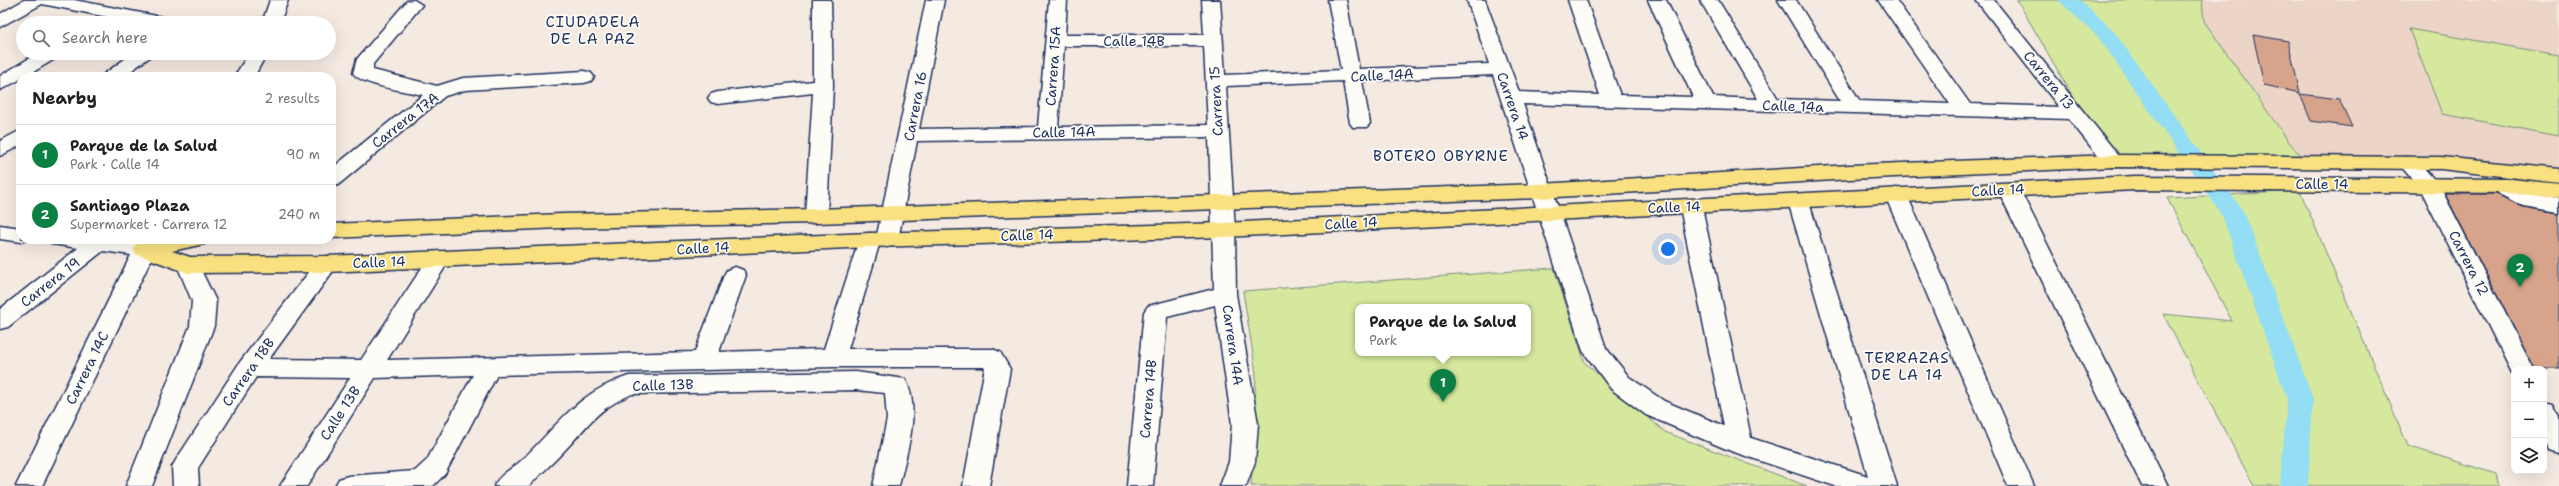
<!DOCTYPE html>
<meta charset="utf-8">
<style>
:root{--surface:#fff;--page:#f2f2f2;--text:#202124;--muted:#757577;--line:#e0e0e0;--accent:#0b8043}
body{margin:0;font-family:"Shantell Sans",sans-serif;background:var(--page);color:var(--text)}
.controls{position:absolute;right:12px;bottom:12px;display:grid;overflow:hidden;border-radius:8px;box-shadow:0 4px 16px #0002}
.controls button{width:36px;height:36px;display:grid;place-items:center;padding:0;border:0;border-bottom:1px solid var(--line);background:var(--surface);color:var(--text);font:20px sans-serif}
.you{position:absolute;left:1668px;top:249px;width:14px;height:14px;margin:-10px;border:3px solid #fff;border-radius:50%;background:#1a73e8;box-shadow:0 0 0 6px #1a73e833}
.badge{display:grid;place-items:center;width:26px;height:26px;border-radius:50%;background:var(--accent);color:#fff;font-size:13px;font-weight:700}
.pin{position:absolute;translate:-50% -33px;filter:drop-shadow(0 1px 2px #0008)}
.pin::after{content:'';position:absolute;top:21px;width:14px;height:12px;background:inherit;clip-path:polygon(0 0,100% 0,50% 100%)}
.popup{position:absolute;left:1355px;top:304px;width:176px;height:52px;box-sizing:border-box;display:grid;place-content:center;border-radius:8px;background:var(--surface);filter:drop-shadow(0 1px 3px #0005);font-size:13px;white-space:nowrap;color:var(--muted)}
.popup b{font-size:15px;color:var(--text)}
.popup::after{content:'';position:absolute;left:50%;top:100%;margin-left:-8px;border:8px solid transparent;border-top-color:var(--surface)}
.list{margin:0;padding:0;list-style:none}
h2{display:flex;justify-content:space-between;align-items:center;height:52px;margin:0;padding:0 16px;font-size:17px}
h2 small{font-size:13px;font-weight:400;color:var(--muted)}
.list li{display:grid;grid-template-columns:26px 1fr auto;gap:12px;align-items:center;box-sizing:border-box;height:60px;padding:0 16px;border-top:1px solid var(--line)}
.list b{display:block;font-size:15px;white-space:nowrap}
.list p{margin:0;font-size:13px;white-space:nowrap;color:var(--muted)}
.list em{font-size:13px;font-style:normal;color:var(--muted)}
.icon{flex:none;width:22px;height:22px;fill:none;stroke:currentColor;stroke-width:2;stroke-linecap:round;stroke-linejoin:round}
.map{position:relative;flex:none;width:2559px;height:486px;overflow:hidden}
.search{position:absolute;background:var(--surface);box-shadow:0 4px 16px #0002;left:16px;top:16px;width:320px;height:44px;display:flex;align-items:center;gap:10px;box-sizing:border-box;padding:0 14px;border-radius:22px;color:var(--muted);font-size:15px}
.panel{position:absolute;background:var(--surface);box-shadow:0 4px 16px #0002;left:16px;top:72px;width:320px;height:172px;border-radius:16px}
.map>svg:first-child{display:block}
.built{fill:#ecd5c7}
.green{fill:#d5e89d;stroke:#788c7e;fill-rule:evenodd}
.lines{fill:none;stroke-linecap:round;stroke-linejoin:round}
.canal{fill:#93def4;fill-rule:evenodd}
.building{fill:#d7a48b;stroke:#1b2f5e}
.minor-casing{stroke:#1b2f5e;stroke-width:3}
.major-casing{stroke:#1b2f5e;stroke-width:3}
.minor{fill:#fdfcf7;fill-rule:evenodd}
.major{fill:#f9e181;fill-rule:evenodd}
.labels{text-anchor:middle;stroke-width:3.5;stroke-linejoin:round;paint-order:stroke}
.street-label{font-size:14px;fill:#1b2f5e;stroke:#fdfcf7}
.neighbourhood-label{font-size:15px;letter-spacing:1px;fill:#1b2f5e;stroke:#fdfcf7}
</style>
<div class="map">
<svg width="2559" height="486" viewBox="0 0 2559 486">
<rect width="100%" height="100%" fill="#f5eae1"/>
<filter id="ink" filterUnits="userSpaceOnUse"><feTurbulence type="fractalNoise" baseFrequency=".025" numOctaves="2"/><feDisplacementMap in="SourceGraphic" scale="8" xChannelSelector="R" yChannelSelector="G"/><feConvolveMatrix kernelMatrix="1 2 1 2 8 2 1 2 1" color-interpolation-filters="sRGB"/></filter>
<g filter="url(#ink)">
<path class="built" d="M2202 0H2559V176L2541 172 2306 162 2289 142 2204 21Z"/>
<path class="green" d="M2017 0H2202L2204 21 2289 142 2306 162 2113 161 2069 90Z
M2409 29 2559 55V136L2442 114Z
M2300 191 2408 446 2496 474 2499 486H2254L2163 314 2232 321 2167 198Z
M1554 268 1585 363 1665 432 1807 486H1251L1256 373 1243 291ZM1358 307H1528V353H1358Z"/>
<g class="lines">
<path class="canal" d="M2058 0H2080L2112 29 2245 214 2313 399 2308 486H2280L2287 399 2222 215 2098 37Z"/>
</g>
<path class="building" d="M2253 35 2288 41 2300 93 2264 85Z
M2300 94 2339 99 2352 127 2311 121Z
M2445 194H2496L2523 207 2559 213V369H2535Z"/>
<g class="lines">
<g class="minor-casing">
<path id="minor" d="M24 0H74L167 18 173 19 176 23H138L42 4 0 27V14Z
M270 0H288L280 23H262Z
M414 0 422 5 373 64V70L437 86 463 78 584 71 591 73 594 77 591 81 584 83 465 90 445 96 338 185 331 187V169L423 95C407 91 362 86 353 73L357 59 407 1Z
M813 0H831L833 86 827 216 824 221 816 223 808 221 805 216 813 93 718 104 711 102 708 98 711 94 718 92 813 81Z
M926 0H944L919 129 1038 127 1049 0H1067L1065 35H1204L1202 0H1220L1225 75 1341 70 1328 0H1346L1359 69 1489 64 1467 0H1485L1519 92 1600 95 1568 0H1586L1620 95 1693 97 1648 0H1666L1713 97 1758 99 1700 0H1718L1778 99 1840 101 1778 0H1796L1860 101 1950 104 1878 0H1896L1970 104 2059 107 1976 0H1994L2123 161 2120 166 2113 167 2106 166 2069 119 1523 104 1606 348 1629 377 1664 401 1724 426 1680 207 1683 202 1691 200 1699 202 1702 207 1751 438 1868 476 1788 201 1791 196 1799 194 1807 196 1897 486H1835L1731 451 1646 415 1611 389 1583 351 1493 75 1362 81 1370 123 1367 127H1353L1350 123 1343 81 1226 86 1235 230 1236 294 1258 424 1255 462 1246 486H1220L1229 462 1232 424 1215 305 1167 317 1153 486H1127L1144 312 1148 306 1214 289 1209 137 917 141 898 240 895 245 887 247 879 245 848 349H992L1000 352 1010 369 989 486H963L985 367H833L497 375 445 474 433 486H335L339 479 348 476 415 471 427 460 473 375 375 378 307 486H280L350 378 256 377 198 468 199 486H173L172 467 176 460 240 362 319 259 327 256 335 259 338 264 269 359 361 360 431 254 439 251 447 254 450 259 387 360 695 352 724 275 727 270 735 267 743 270 746 275 719 352 824 349 859 240 862 235 870 233 877 235ZM1064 46H1204L1208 125 1058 127Z
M38 53H60L58 57 25 77H21V79L0 90V76Z
M133 53H155L123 77H100Z
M249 53H267L254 77H234Z
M21 130V145L0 156V141Z
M2408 157 2415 158 2439 185 2534 369H2514L2513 375 2420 188 2398 163 2401 158Z
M2500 179 2536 195 2559 198V212L2523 206 2493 191 2489 186 2493 181Z
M2009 183 2016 185 2020 190 2168 486H2142L1998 190 2002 185Z
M1896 188 1903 190 1907 195 2034 486H2008L1885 195 1889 190Z
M0 225 21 228V239H29L21 242 0 239Z
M49 239 138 241 139 239H161L42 486H16L131 255 103 251 8 327 0 329V309L78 248 52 244Z
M188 257 196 260 216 301 214 326 152 486H126L190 326 192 301 177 265 180 260Z
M856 372 905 379C922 410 906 454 899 486H873L887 419 885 393 856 390 632 394C594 411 591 423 564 451 553 463 540 474 529 486H494C499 475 513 468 522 460 559 424 578 392 629 376Z
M2544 404 2553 406 2559 418V453L2550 450 2544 438Z"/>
</g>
<g class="major-casing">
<path id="major" d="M2113 155 2441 157 2559 169V183L2441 169 2113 167 1850 179 1541 198 816 223 561 228 331 238V224L561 214 816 209 1541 184 1850 165Z
M2135 176 2511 179 2559 184V198L2511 193 2135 190 1224 237 870 247 327 272 188 273 136 254 133 249 136 244 158 239H207L204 244 172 251 190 257 327 256 870 233 1224 223Z"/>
</g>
<use href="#minor" class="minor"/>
<use href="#major" class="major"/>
</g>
</g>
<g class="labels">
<g class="street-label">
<text x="1134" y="46">Calle 14B</text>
<text transform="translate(1053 66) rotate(-86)" y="5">Carrera 15A</text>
<text transform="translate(1382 75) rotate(-3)" y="5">Calle 14A</text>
<text transform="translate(2049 80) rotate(51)" y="5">Carrera 13</text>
<text transform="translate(1216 101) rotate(-93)" y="5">Carrera 15</text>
<text transform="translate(915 106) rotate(-79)" y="5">Carrera 16</text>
<text transform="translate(1513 106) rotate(71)" y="5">Carrera 14</text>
<text transform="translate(1793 106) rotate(2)" y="5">Calle 14a</text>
<text transform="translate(405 120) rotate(-38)" y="5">Carrera 17A</text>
<text transform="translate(1064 132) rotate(-1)" y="5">Calle 14A</text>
<text x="2322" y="189">Calle 14</text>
<text transform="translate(1998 190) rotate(-3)" y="5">Calle 14</text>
<text transform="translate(1674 207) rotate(-2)" y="5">Calle 14</text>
<text transform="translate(1351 223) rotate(-3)" y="5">Calle 14</text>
<text transform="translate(1027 235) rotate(-2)" y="5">Calle 14</text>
<text transform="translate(703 248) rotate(-3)" y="5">Calle 14</text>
<text transform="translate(379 262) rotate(-2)" y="5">Calle 14</text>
<text transform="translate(2469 263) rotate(63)" y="5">Carrera 12</text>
<text transform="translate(50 282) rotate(-38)" y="5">Carrera 19</text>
<text transform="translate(1233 345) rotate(82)" y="5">Carrera 14A</text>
<text transform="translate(87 368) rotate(-64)" y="5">Carrera 14C</text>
<text transform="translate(248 372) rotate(-55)" y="5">Carrera 18B</text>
<text transform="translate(663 385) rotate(-2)" y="5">Calle 13B</text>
<text transform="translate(1148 399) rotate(-85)" y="5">Carrera 14B</text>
<text transform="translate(340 413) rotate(-57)" y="5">Calle 13B</text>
</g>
<g class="neighbourhood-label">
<text x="593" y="27">CIUDADELA<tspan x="593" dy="17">DE LA PAZ</tspan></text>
<text x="1441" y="161">BOTERO OBYRNE</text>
<text x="1907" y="363">TERRAZAS<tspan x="1907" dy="17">DE LA 14</tspan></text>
</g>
</g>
</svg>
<div class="controls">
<button>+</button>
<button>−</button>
<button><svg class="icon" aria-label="layers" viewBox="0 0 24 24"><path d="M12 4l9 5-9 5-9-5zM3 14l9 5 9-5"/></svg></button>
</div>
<div class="you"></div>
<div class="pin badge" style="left:1443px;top:402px">1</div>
<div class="popup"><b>Parque de la Salud</b>Park</div>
<div class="pin badge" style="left:2520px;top:287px">2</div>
<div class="search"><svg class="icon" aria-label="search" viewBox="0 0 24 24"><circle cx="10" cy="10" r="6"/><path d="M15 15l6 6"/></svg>Search here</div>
<section class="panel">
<h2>Nearby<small>2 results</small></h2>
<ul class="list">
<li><span class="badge">1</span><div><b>Parque de la Salud</b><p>Park · Calle 14</p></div><em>90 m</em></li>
<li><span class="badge">2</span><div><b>Santiago Plaza</b><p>Supermarket · Carrera 12</p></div><em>240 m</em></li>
</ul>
</section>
</div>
